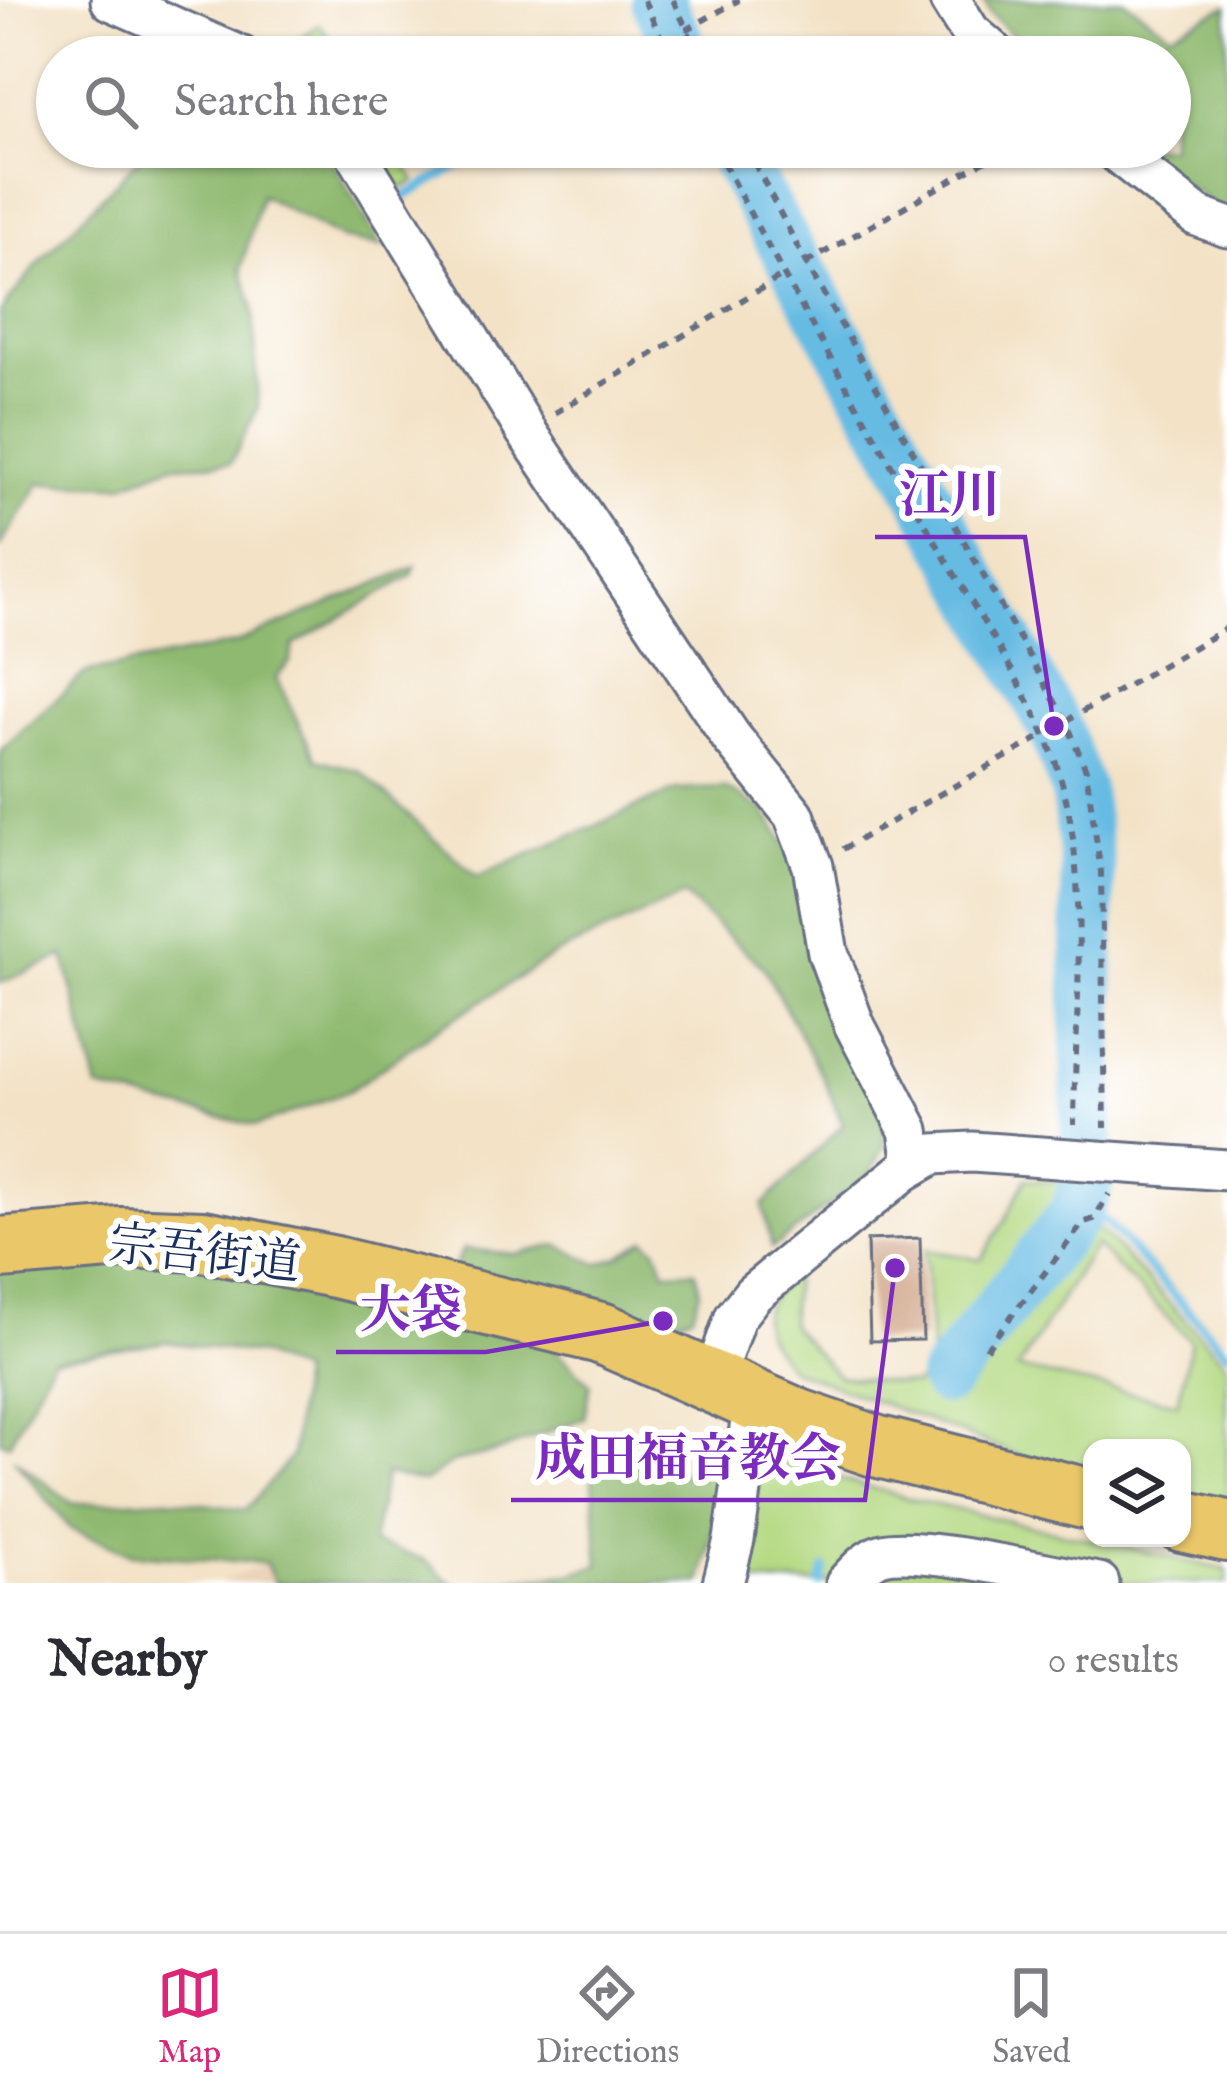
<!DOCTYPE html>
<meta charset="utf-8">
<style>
:root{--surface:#fff;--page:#f7f7f7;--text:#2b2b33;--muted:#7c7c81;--line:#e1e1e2;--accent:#db2777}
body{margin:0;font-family:"IM FELL English","Noto Serif JP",serif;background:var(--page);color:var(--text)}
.controls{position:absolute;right:36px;bottom:36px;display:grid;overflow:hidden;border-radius:24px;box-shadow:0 3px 9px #0004}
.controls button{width:108px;height:108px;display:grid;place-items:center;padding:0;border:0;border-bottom:3px solid var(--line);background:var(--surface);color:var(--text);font:60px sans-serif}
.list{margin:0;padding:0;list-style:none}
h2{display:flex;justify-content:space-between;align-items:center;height:156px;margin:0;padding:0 48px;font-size:51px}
h2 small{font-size:39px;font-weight:400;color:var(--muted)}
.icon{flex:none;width:66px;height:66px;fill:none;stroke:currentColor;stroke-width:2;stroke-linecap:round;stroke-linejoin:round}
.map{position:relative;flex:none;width:1227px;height:1583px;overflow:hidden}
.search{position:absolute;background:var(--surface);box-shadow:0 3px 9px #0004;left:36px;right:36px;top:36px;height:132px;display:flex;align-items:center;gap:30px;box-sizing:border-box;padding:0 42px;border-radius:66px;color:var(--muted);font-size:45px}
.sheet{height:348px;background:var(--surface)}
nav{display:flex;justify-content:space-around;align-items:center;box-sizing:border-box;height:168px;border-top:3px solid var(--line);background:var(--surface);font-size:33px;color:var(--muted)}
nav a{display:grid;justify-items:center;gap:6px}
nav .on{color:var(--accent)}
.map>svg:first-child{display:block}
.built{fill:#ebd3ba}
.green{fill:#b4d982;stroke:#688470;stroke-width:3;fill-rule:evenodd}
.forest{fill:#8fb970;stroke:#557467;stroke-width:3}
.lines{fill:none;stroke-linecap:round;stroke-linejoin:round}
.stream{stroke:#66bbe3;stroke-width:9}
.river{stroke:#66bbe3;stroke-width:54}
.building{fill:#d2a98e}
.minor-casing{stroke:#676e82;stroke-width:45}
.highway-casing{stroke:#676e82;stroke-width:66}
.path{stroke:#676e82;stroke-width:6;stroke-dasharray:9 9;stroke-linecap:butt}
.minor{stroke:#fff;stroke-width:39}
.highway{stroke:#eac769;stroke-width:60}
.labels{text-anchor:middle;stroke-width:12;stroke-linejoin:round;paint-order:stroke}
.street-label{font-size:48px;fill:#1b2f5e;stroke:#fff}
.leader{fill:none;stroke:#7b2cbf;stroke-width:4.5}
.callout-dot{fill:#7b2cbf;stroke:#fff;stroke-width:4.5}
.callout-label{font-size:51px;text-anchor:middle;font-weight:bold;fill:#7b2cbf;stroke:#fff;stroke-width:12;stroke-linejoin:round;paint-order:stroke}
</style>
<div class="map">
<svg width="1227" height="1583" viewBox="0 0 1227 1583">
<rect width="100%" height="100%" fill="#fff"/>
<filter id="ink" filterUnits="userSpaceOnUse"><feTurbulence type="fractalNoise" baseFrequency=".00833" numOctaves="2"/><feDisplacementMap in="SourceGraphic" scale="24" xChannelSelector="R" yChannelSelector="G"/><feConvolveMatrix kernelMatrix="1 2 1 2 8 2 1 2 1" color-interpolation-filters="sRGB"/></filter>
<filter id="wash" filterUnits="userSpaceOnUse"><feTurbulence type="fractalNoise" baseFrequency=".004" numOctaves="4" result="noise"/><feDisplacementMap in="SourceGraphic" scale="48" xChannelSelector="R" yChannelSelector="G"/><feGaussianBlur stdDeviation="2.7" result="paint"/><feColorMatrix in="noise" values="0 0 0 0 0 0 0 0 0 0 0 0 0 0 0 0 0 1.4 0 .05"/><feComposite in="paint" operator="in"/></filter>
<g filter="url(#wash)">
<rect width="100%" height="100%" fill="#f3e2c6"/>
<path class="built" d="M267 1563 275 1583H219Z"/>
<path class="green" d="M320 25 343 57H293L283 48Z
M374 147H396L415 181 400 189Z
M1026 1179 1068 1183 1061 1214 941 1367V1378L953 1384 975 1355 989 1357 1086 1228 1098 1229 1227 1364V1507L1182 1496V1448H1092V1474L1026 1458 791 1369C756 1328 751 1311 794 1274L790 1325 838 1376 915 1385 932 1366 925 1250 981 1259 1005 1221ZM1095 1245 1191 1341 1178 1403 1018 1369Z
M763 1457 914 1500 1227 1570V1583H741Z"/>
<path class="forest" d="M984 0H1124L1171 33 1227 6V215L1133 147H1170V57H1036L990 14Z
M150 147H324L381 246 342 239 261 195 241 269 253 306 258 408 231 463 172 465 122 485 40 483 0 546V312L40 261Z
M415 567 412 575 294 645 290 662 276 678 316 759 360 771 477 877 676 790 725 788 764 810 799 867 884 1119 885 1145 869 1176 772 1248 763 1205 843 1125 824 1080 764 968 684 896 556 954 432 1032 349 1091 257 1126 98 1089 64 956 0 983V751L85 673 235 644Z
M645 1239 657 1250 665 1272 695 1271 700 1291 692 1314 661 1327 451 1274 463 1249 516 1254 557 1245 598 1264 618 1257Z
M133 1254 542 1336 590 1384 584 1418 497 1452 453 1462 424 1482 385 1474 372 1543 424 1559 452 1583H275L266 1563 132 1554 71 1529 13 1458 73 1504 168 1499 246 1510 292 1456 300 1373 258 1354 166 1342 53 1359 9 1444 0 1440V1265Z
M718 1454 732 1457 701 1583H484L570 1574 599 1565 592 1469 607 1458 700 1477Z"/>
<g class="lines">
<path class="stream" d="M671 44 676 42
M650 57 657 53
M404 197 492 147
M1083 1197 1088 1203
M1105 1221 1227 1352
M820 1583 825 1569"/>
<path class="river" d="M658 0 684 57
M730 147 1054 726 1077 789 1088 868 1087 1182 1076 1213 945 1378"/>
</g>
<g id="blocks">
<path class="building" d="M920 1238 923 1340 870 1341 867 1240Z"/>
</g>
</g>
<g filter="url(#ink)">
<use href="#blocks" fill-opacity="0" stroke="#676e82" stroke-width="3"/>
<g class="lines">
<g class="minor-casing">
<path id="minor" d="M111 0 242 57
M950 0 970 32 999 57
M352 147 526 431 731 737 794 815 813 866 828 953 854 1024 909 1130 914 1165
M1110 147 1197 216 1227 227
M713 1380 735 1317 753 1294 904 1171 933 1154 972 1152 1227 1170
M723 1583 734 1540 754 1400
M846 1583C856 1572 868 1558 883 1554 918 1544 1055 1576 1099 1583"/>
</g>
<g class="highway-casing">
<path id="highway" d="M0 1248 121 1238 203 1241 335 1267 601 1333 799 1420 875 1446 1092 1500
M1182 1521 1227 1531"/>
</g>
<path class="path" d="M644 0 670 57
M673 0 700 57
M686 30 739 0
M715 147C787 285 865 419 942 553 980 618 1041 709 1061 779 1090 881 1075 1018 1074 1125
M746 147 806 263 1066 721 1086 770 1101 872 1105 1128
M806 263 1009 147
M555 413 782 276
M1066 721 1227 628
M843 849 1043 736
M986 1349 1084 1222 1094 1219 1109 1194"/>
<use href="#minor" class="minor"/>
<use href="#highway" class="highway"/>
</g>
</g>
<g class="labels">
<g class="street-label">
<text transform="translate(205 1252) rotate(6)" y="17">宗吾街道</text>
</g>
</g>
<path class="leader" d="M1054 726L1025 537H875M663 1321L486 1352H336M895 1268L865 1500H511"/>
<g class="callout-dot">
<circle cx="1054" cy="726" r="12"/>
<circle cx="663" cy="1321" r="12"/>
<circle cx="895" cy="1268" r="12"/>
</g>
<g class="callout-label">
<text x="950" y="512">江川</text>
<text x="411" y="1327">大袋</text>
<text x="688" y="1475">成田福音教会</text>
</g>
</svg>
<div class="controls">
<button><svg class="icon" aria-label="layers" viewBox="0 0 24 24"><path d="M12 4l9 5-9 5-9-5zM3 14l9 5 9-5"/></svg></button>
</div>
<div class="search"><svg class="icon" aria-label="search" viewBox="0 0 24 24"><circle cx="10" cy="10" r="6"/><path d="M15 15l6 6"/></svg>Search here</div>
</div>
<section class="sheet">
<h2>Nearby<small>0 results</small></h2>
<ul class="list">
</ul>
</section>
<nav>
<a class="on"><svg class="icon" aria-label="map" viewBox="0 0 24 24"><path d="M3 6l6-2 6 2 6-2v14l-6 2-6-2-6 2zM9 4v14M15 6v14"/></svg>Map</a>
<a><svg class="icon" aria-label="directions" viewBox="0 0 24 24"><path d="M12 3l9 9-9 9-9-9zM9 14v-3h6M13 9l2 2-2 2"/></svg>Directions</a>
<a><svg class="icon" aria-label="saved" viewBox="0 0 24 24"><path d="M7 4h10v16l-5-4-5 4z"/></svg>Saved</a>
</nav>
